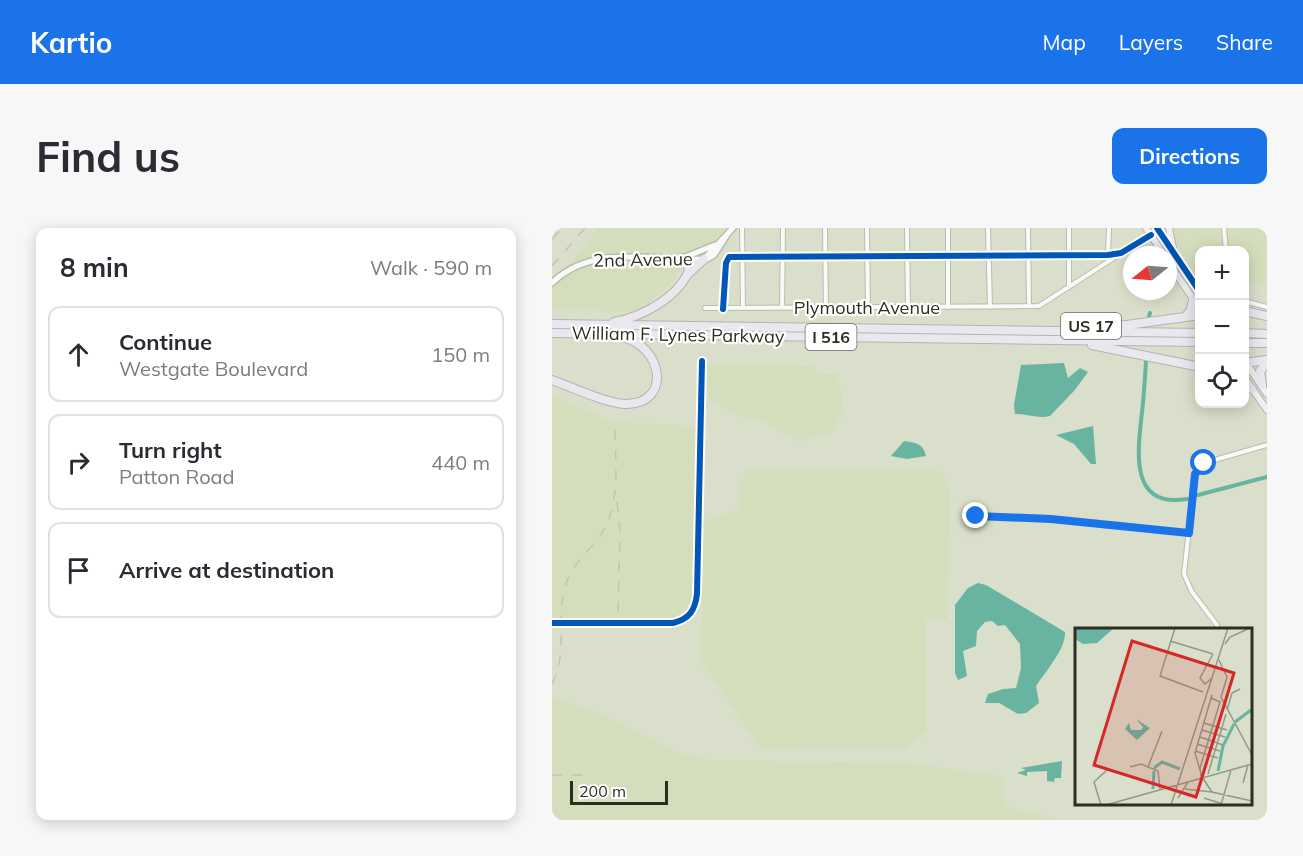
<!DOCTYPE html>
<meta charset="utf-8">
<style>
:root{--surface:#fff;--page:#f7f7f7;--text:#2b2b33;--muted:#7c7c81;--line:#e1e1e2;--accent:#1a73e8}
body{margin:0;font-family:Mulish,sans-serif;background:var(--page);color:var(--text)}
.controls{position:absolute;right:18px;top:18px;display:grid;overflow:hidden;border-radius:12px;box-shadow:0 3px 15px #0003}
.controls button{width:54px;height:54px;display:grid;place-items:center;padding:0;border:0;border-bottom:2px solid var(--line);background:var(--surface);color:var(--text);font:30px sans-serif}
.compass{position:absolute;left:571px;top:18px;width:54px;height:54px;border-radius:50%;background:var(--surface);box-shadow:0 3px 15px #0003;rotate:253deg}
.scale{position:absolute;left:18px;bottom:15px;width:98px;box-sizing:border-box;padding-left:6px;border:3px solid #2b2f20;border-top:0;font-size:16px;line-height:21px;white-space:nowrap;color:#2b2f20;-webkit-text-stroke:4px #fff;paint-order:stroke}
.stop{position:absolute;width:18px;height:18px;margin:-14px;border:4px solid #1a73e8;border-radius:50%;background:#fff}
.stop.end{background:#1a73e8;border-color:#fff;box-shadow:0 2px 6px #0008}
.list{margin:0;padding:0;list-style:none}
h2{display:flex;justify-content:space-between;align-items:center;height:78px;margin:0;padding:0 24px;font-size:26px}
h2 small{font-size:20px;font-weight:400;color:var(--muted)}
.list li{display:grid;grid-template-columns:39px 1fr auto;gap:18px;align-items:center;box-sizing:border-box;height:96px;margin:0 12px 12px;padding:0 12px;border:2px solid var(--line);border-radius:12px}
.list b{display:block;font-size:22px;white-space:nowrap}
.list p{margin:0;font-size:20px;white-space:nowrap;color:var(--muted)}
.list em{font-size:20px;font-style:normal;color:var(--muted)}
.icon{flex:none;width:33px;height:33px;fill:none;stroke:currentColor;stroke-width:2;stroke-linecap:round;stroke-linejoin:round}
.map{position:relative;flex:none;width:715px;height:592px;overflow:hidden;border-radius:12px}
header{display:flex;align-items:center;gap:36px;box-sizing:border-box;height:84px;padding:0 30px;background:var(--accent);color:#fff}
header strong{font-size:28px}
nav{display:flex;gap:33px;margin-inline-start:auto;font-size:21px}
.intro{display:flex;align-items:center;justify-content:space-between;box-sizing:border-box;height:144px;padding:0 36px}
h1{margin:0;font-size:42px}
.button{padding:15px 27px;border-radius:12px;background:var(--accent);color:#fff;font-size:21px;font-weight:700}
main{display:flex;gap:36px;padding:0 36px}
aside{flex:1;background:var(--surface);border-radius:12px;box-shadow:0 3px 15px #0003}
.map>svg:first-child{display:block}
.built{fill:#d5debc}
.water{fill:#68b4a1}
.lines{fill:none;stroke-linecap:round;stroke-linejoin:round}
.canal{stroke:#68b4a1;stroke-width:4}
.street-casing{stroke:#b9bdad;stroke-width:6}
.secondary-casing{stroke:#b9bdad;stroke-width:8}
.primary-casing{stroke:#b4b4b3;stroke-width:8}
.highway-casing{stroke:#b4b4b3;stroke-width:10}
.street{stroke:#f9faf7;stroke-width:4}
.secondary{stroke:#f9faf7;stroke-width:5}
.primary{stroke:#f0eff1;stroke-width:6}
.highway{stroke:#eae8ee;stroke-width:8}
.rail{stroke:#c1c3bd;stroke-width:1.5;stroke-dasharray:10 10;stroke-linecap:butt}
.cycleway-casing{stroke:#fff;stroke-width:10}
.cycleway{stroke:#0057b8;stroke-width:6}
.route{stroke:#1a73e8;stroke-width:8}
.labels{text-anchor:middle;stroke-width:4.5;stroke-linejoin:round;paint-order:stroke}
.shield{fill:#fff;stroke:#6b6d63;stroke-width:1.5}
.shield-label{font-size:16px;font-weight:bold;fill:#2b2f20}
.street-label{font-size:18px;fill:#2b2f20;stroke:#fff}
.inset-river{fill:none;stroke:#68b4a1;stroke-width:3}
.inset-road{fill:none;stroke:#939986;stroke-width:1.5}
.view{fill:#d62828;fill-opacity:0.15;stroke:#d62828;stroke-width:3}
.inset-edge{fill:none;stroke:#2b2f20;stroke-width:3}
</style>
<header>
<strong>Kartio</strong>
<nav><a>Map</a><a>Layers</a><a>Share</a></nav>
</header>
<div class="intro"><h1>Find us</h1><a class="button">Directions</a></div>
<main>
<aside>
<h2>8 min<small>Walk · 590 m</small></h2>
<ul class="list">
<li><svg class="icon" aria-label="ahead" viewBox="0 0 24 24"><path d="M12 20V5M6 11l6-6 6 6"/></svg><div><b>Continue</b><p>Westgate Boulevard</p></div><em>150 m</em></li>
<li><svg class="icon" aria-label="right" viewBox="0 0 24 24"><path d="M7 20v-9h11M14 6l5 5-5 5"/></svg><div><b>Turn right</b><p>Patton Road</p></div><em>440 m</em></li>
<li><svg class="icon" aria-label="arrive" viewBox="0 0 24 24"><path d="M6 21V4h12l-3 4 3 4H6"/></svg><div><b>Arrive at destination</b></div></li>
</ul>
</aside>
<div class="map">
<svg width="715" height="592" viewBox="0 0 715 592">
<rect width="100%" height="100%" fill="#d9dfca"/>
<path class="built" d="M46 0H178L165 14 128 26 129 38 124 50 93 79 76 84 0 81V58Z
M621 0H669L671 22H648L647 56 628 25Z
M676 0H715V55H693L692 22H678Z
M154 137 261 138 266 146H286L292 183 278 206 267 205 247 214 201 188 196 193 157 171Z
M0 168 62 194 146 198 141 373 134 385 123 390 110 392H0Z
M382 240 390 244 398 261 395 392 373 391 375 504 353 520 208 521 148 431 152 293 187 283 188 253 196 241Z
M0 469 49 486 120 522 157 532 357 535 452 549V578L504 592H0Z"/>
<path class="water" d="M512 135 516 150 528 140 536 144 522 163 498 188C487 191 476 186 463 186L462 177 469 137Z
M541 198 544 236H539L522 216 504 207Z
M352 213C364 215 371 215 374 228L355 231 339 228Z
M426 355 434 357 513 404C514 421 493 444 484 458L487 475 474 485 466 486 447 475H433L436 466 451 461 464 460 469 440 468 416 453 397 446 398 440 393 433 394 425 403 424 418 411 423 415 448 406 452 403 445V377L416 360Z
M510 533 509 550H503L502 554 495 553V543L475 544V548L465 545 474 542 469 540Z"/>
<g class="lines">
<path class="canal" d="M597 88 598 85
M594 133C593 150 592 167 590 184 586 221 576 281 635 271
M646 267 715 249"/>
<g class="street-casing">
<path id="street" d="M190 0 191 80
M273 0 274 80
M315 0 316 80
M355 0 356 79
M436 0 438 79
M476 0 477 78
M517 0V59
M672 0 674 22
M556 27 557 0
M692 73 715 79
M396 79V0
M153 80 487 78 568 26
M230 80 231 0
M171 81 174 35 177 29 556 27 569 25 599 7
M424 288 499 291 637 305
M0 395H121C137 391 143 383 145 366L150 133
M665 397 640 364 632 346 643 246 652 235 715 217"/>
</g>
<g class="secondary-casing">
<path id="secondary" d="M133 29 163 17
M152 31 181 0
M0 55C41 14 104 34 155 31L162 27 177 4"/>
</g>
<g class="primary-casing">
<path id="primary" d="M594 0 612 27
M605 0 648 64
M617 0 621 20
M616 34 648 81
M692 132 715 166
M692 149 715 182"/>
</g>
<g class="highway-casing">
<path id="highway" d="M136 46 152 31
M692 83 715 88
M633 89 639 82 641 71
M62 94C90 89 125 70 137 43L134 34 129 30
M0 96 648 105
M530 98 575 97 648 87
M0 105 648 114
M692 105 715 106
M692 115H715
M540 117 648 139
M692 135 715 132
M0 152C20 159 55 176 75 176 120 175 111 118 70 109
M692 154 700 161
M710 157 708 143 715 135"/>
</g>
<use href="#street" class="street"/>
<use href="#secondary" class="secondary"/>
<use href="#primary" class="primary"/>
<use href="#highway" class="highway"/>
<path class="rail" d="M0 11 10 0
M0 38 33 0
M65 274 68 305 66 387
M0 456C17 423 3 389 14 356 21 333 40 322 51 303 69 274 63 231 63 198
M0 547H35"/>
<g class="cycleway-casing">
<path id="cycleway" d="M605 0 648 64
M171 81 174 35 177 29 556 27 569 25 599 7
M0 395H121C137 391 143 383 145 366L150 133"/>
</g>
<use href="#cycleway" class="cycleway"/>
</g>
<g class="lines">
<path class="route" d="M424 288 499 291 637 305 643 246 652 235"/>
</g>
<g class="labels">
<g class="shield">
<rect x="509" y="85" width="60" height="26" rx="4.5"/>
<rect x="253.5" y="96" width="51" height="26" rx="4.5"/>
</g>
<g class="shield-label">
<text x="539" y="104">US 17</text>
<text x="279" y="115">I 516</text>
</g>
<g class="street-label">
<text transform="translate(91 32) rotate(-1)" y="6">2nd Avenue</text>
<text x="315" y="86">Plymouth Avenue</text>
<text transform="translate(126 107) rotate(1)" y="6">William F. Lynes Parkway</text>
</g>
</g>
<g transform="translate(523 400)">
<rect width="177" height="177" fill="#d9dfca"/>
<path d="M0 0H39L22 15 8 16 0 11ZM61 91 75 100 62 112 50 101 54 95 56 102H66L68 99Z" fill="#68b4a1"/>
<path class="inset-river" d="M160 94 176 82M79 140 87 134 105 141M143 143 148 118 159 96M78 161 79 143"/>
<path class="inset-road" d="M100 0 85 48 128 64M95 13 138 26M150 16 155 9 175 0M144 32 152 49 146 69M137 50 130 56 125 50 138 26M146 69 177 127M152 82 157 65 165 61M129 95 152 102M127 102 150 109M125 109 148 117M122 116 145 123M120 123 143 130M55 139 66 136 83 143 85 161M73 139 87 103M125 142 120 125 137 67M133 146 151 86M126 148 125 140 145 74 136 70M127 149 137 164 177 173M168 155 173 137M110 161 137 164M103 170 113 154M129 170 151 177M26 177 19 154 32 142M31 177 177 136M96 177 153 0M146 177 156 142"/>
<path class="view" d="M57 13 159 45 121 169 19 137Z"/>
<rect width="177" height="177" class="inset-edge"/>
</g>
</svg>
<div class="controls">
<button>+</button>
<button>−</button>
<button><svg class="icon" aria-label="locate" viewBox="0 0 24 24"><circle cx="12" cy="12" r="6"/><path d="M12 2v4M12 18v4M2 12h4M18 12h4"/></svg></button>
</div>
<svg class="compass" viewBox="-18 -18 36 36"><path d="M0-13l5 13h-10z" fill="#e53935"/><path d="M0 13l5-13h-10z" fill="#7c7c81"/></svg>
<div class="scale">200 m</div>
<div class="stop" style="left:652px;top:235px"></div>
<div class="stop end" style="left:424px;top:288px"></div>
</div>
</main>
